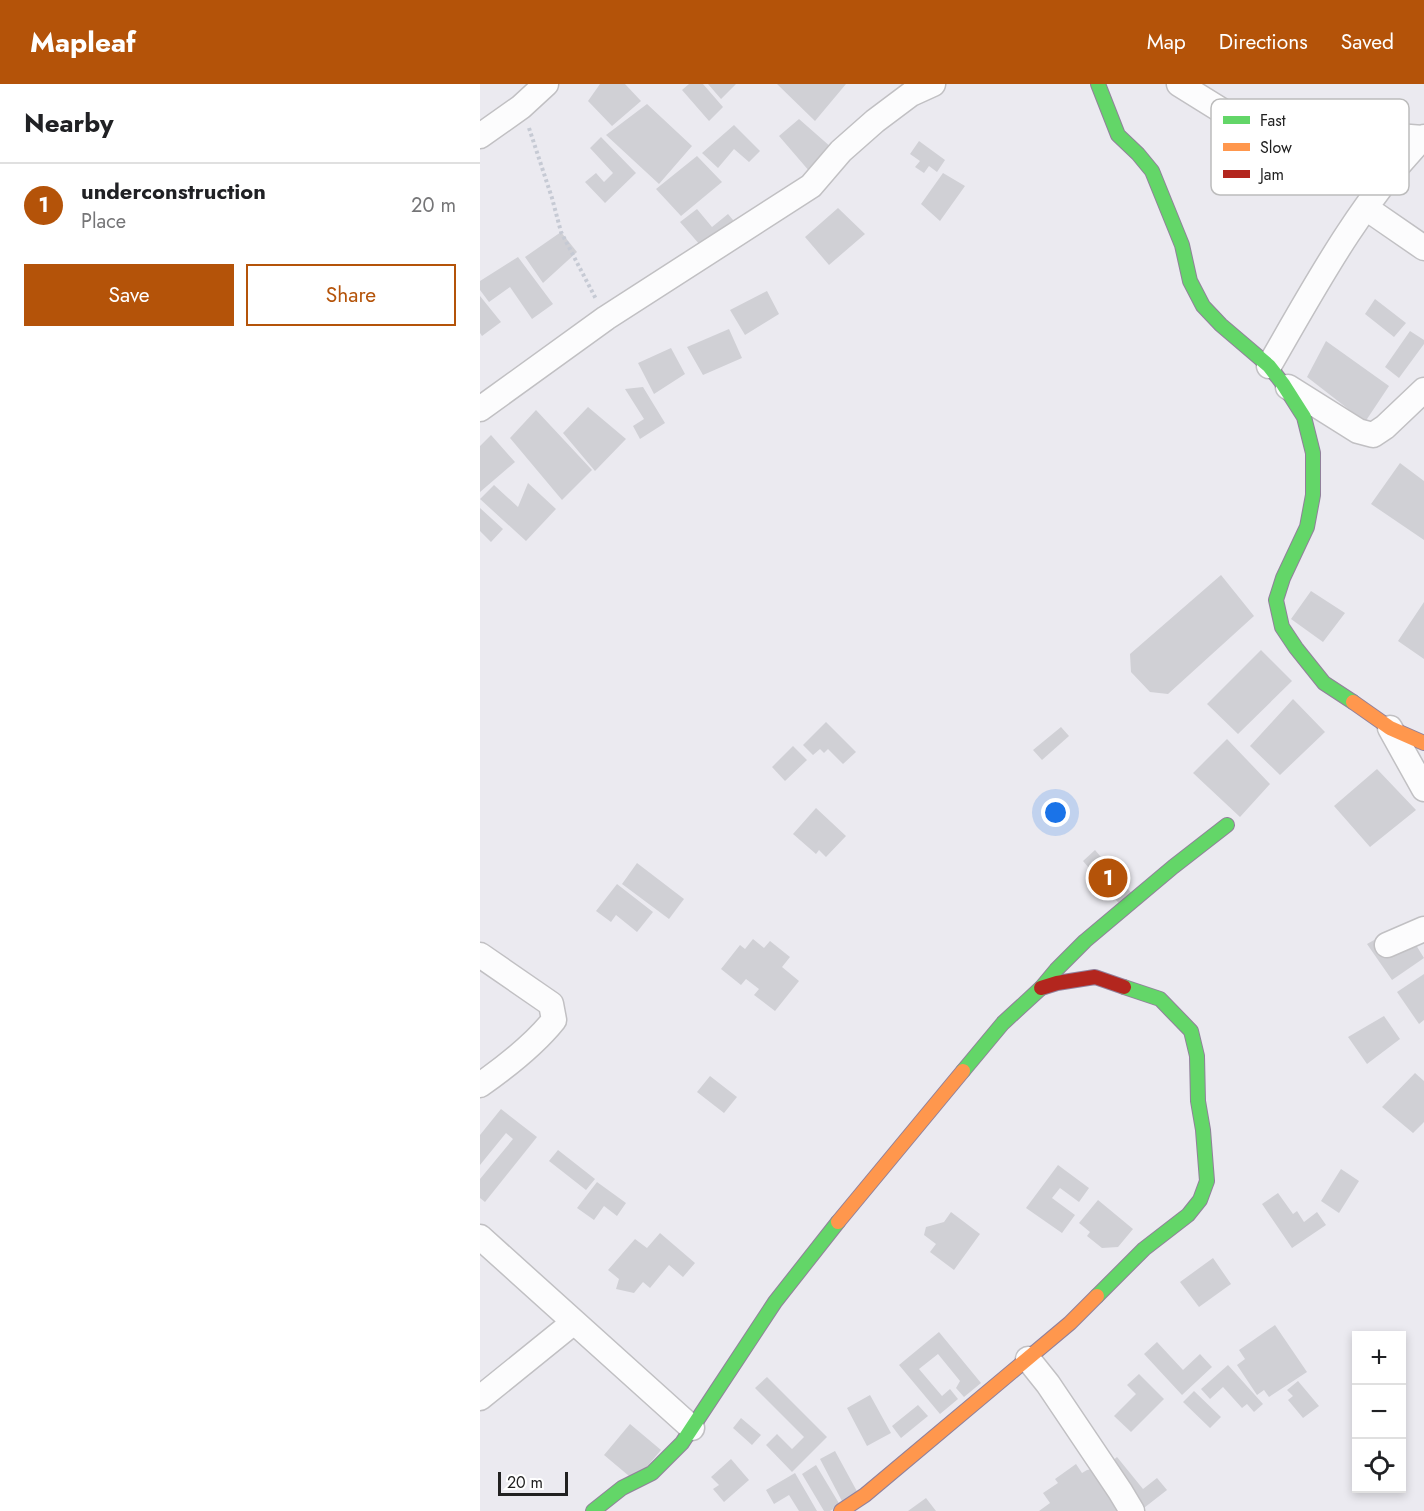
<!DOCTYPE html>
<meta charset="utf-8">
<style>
:root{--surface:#fff;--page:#f2f2f2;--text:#202124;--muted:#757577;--line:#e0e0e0;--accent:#b45309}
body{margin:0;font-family:Jost,sans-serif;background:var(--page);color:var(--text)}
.controls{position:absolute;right:18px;bottom:18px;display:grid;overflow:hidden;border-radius:0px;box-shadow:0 3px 9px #0003}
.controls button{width:54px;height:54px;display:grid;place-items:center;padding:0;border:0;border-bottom:2px solid var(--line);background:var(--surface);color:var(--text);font:30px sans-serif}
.scale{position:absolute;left:18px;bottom:15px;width:70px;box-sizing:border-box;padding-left:6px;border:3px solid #212121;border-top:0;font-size:16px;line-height:21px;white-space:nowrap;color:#212121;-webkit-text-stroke:4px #fff;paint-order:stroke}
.you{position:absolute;left:576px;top:729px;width:21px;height:21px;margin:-15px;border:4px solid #fff;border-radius:50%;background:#1a73e8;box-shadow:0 0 0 9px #1a73e833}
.badge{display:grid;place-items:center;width:39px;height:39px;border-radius:50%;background:var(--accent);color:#fff;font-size:20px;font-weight:700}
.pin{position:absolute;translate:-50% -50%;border:3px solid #fff;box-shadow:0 2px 6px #0006}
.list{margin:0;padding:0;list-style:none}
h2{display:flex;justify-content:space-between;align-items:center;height:78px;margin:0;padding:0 24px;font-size:26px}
h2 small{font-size:20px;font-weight:400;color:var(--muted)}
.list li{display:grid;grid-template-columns:39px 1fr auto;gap:18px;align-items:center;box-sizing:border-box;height:84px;padding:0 24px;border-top:2px solid var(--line)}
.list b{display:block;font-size:22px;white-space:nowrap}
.list p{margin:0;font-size:20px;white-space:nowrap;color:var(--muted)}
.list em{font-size:20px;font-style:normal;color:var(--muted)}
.actions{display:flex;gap:12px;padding:18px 24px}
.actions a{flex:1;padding:14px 0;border:2px solid var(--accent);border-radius:0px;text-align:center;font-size:21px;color:var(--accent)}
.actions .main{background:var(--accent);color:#fff}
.icon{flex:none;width:33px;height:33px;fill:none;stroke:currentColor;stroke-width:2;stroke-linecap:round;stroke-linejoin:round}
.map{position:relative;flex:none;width:944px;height:1427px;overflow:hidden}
header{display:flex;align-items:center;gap:36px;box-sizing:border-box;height:84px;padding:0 30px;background:var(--accent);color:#fff}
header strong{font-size:28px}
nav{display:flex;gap:33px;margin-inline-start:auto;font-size:21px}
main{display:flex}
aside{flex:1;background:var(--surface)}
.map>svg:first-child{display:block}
.building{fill:#d0d0d5}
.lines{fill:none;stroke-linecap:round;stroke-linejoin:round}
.street-casing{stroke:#c1c0c3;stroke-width:27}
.fast-casing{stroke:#91809b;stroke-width:16}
.slow-casing{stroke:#91809b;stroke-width:16}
.jam-casing{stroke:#91809b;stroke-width:16}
.path{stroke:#c6cad4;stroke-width:4;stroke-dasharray:3 3;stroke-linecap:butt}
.street{stroke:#fcfcfd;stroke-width:24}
.fast{stroke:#63d668;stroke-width:14}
.slow{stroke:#ff974d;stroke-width:14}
.jam{stroke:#b3261e;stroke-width:14}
.key{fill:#fff;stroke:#bcbcbc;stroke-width:1.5}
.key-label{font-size:16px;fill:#212121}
</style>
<header>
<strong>Mapleaf</strong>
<nav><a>Map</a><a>Directions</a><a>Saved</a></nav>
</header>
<main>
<aside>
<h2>Nearby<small></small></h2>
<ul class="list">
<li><span class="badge">1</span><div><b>underconstruction</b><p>Place</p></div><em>20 m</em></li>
</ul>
<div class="actions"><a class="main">Save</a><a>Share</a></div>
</aside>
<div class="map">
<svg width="944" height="1427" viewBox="0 0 944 1427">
<rect width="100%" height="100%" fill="#ebeaf0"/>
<path class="building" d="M120 0H145L161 17 132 42 108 17Z
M209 0H223L243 23 229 37 202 6Z
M228 0H256L241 15Z
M297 0H366L335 37Z
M167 20 212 62 179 100 126 51Z
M319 35 352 64 330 88 299 52Z
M254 41 280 67 269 78 254 65 238 84 222 69Z
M121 53 156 89 125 119 105 98 116 89 124 98 133 89 110 64Z
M439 57 465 76 457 88 449 82 444 89 435 83 440 77 430 70Z
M217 72 242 98 201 132 176 105Z
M463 89 485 102 460 137 441 120Z
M358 124 385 150 349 181 325 153Z
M217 125 232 143 248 130 258 142 227 169 200 138Z
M81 148 97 168 63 199 45 173Z
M38 173 73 220 52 235 30 203 9 218 0 206V197Z
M287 207 299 230 265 251 250 226Z
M0 212 21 238 2 252 0 249Z
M895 215 926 239 914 253 885 230Z
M249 245 262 274 223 291 207 263Z
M930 247 944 256V260L919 294 905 283Z
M846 257 909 302 885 338 827 293Z
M191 264 205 290 174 310 158 279Z
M163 303 185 339 160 355 153 342 164 335 145 305Z
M108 323 146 355 115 387 83 349Z
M56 326 112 386 82 416 30 354Z
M11 351 35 378 0 408V362Z
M920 379 944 397V456L891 420Z
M48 399 76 425 46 457 0 415 14 401 38 423Z
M0 424 23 445 11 458 0 447Z
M741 491 774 532 688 610 670 608 651 588 650 570Z
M831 507 865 529 843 558 811 535Z
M944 518V575L918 557Z
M781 566 812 597 758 650 727 620Z
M813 615 845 648 800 691 770 662Z
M346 638 376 668 363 680 348 665 344 669 340 665 333 671 323 661Z
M581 643 589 652 562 676 553 666Z
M747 655 790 700 760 733 713 689Z
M313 662 327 676 305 697 292 683Z
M897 685 936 726 890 763 854 722Z
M336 724 366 752 346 773 339 766 336 770 313 750Z
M615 766 654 812 642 823 603 777Z
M157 779 204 815 189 835 142 800Z
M137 800 173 828 157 848 136 831 131 838 116 827Z
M903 851 919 870 936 861 944 874 912 896 887 860Z
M273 855 284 864 290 857 310 873 302 883 319 897 295 927 274 911 279 905 266 895 261 901 241 885 260 861 265 865Z
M944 890V936L939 940 917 908Z
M904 932 920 955 887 980 868 953Z
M935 989 944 997V1038L933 1049 902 1023Z
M230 992 257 1013 244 1029 217 1008Z
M21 1025 57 1053 5 1118 0 1114V1095L33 1055 26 1049 0 1081V1051Z
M78 1066 115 1095 106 1106 69 1077Z
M578 1081 609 1104 599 1118 580 1104 572 1114 595 1131 582 1149 546 1124Z
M861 1085 879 1097 859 1129 841 1117Z
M117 1098 146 1119 137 1132 124 1122 114 1136 97 1124Z
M798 1109 813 1130 817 1127 824 1138 837 1128 846 1141 812 1164 782 1120Z
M618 1116 653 1145 638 1163 622 1164 607 1152 610 1148 599 1139Z
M471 1128 500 1150 474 1186 450 1168 456 1160 444 1151 446 1143 464 1138Z
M180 1149 215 1179 203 1193 189 1181 170 1204 163 1198 154 1209 136 1205 139 1195 128 1186 155 1155 167 1164Z
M733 1174 751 1200 719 1223 700 1198Z
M795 1241 827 1288 789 1313 784 1306 777 1311 757 1281 765 1275 759 1266Z
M459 1248 501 1299 484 1313 476 1304 480 1297 458 1270 439 1285 462 1312 470 1305 478 1315 460 1330 419 1281Z
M677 1258 703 1286 720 1270 732 1283 702 1311 664 1270Z
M748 1281 783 1320 774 1328 767 1320 762 1324 743 1303 730 1315 721 1305Z
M659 1290 684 1315 651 1348 634 1332 656 1310 647 1301Z
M287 1293 347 1353 312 1388 286 1361 297 1350 312 1365 324 1353 275 1304Z
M818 1297 839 1322 823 1334 808 1316 813 1312 807 1306Z
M714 1307 741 1333 730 1344 703 1318Z
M390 1311 411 1349 387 1362 367 1324Z
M438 1321 448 1332 421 1354 412 1342Z
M261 1334 281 1351 272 1361 253 1344Z
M150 1340 181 1366 155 1397 124 1371Z
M355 1367 379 1411 363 1419 340 1375Z
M637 1373 663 1405 677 1394 687 1406 660 1427 625 1383Z
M251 1375 269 1396 244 1418 233 1405 239 1401 231 1393Z
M596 1380 602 1389 607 1386 619 1384 639 1427H559L570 1419 563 1409 578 1399 575 1395Z
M336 1381 360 1421 350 1427H344L322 1390Z
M315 1389 337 1427H319L309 1411 294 1420 286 1406Z
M446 1414 456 1427H428Z"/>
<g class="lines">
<g class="street-casing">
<path id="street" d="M699 0 744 28 766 37 840 46 943 54
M0 52 41 23 66 0
M886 124 944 164
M789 282C834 204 880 118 944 53
M808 303 878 347 893 351 905 343 944 306
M0 325 126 234 331 102 361 67 395 37 431 10 453 0
M910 644 944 705
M907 861 944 845
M0 871 71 920 74 936C54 961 27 982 0 1001
M0 1153 212 1344
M548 1275 568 1300 640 1407 652 1427
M0 1314 94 1238"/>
</g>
<g class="fast-casing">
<path id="fast" d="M618 0 638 51 658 70 672 87 702 161 710 197 723 222 741 241 789 282 803 300 824 333 833 369V411L827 443 803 494 796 516 802 543 816 564 844 599 873 618
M483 987 523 939 561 904 576 886 605 857 693 783 747 741
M617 1212 664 1165 708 1131 720 1116 727 1097 723 1046 718 1017 717 972 711 947 680 915 644 903
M113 1427 142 1404 172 1389 202 1359 295 1218 358 1138"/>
</g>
<g class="slow-casing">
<path id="slow" d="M873 618 910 644 944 659
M358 1138 483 987
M361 1427 385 1411 590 1239 617 1212"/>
</g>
<g class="jam-casing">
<path id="jam" d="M561 904 577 899 615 893 644 903"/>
</g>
<path class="path" d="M49 44 72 114 81 148 116 215"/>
<use href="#street" class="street"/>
<use href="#fast" class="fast"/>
<use href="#slow" class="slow"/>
<use href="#jam" class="jam"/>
</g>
<rect x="731" y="15" width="198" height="96" rx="9" class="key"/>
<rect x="743" y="32" width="27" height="8" fill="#63d668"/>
<rect x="743" y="59" width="27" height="8" fill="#ff974d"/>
<rect x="743" y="86" width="27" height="8" fill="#b3261e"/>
<g class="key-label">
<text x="780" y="42">Fast</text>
<text x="780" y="69">Slow</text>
<text x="780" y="96">Jam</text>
</g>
</svg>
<div class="controls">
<button>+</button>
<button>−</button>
<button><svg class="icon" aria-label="locate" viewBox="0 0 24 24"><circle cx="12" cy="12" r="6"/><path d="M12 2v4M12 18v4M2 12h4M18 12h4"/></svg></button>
</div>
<div class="scale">20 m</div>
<div class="you"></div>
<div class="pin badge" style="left:628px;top:794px">1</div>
</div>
</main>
